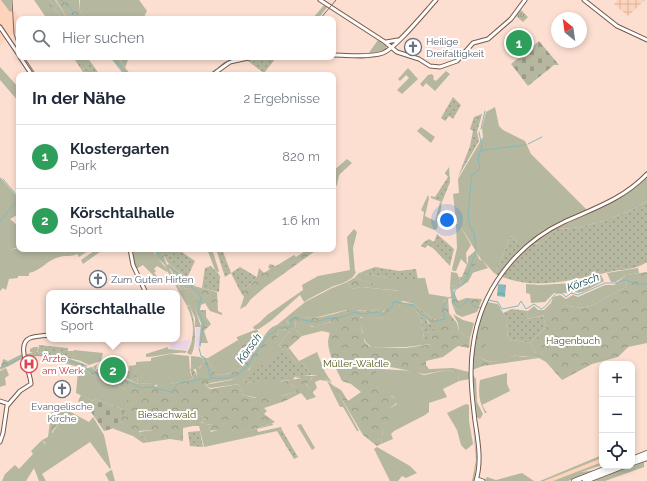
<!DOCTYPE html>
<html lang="de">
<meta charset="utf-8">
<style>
:root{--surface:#fff;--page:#f2f2f3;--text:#1f2937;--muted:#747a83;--line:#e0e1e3;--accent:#d93025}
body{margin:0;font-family:Raleway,sans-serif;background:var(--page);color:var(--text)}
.controls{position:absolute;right:12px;bottom:12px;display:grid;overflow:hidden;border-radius:8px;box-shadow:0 2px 6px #0003}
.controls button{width:36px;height:36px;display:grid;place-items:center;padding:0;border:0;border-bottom:1px solid var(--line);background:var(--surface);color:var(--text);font:20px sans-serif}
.compass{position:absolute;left:551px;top:12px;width:36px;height:36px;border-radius:50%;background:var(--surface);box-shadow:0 2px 6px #0003;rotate:331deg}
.you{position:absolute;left:447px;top:220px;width:14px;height:14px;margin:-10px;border:3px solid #fff;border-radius:50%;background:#1a73e8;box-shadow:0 0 0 6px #1a73e833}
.badge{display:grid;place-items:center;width:26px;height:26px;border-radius:50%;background:var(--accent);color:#fff;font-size:13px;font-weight:700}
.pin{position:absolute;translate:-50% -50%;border:2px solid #fff;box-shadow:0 1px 4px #0006}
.popup{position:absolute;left:46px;top:290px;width:134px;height:52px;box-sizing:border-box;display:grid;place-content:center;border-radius:8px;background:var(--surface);filter:drop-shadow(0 1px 3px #0005);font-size:13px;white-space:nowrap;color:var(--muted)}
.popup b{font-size:15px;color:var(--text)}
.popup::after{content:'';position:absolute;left:50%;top:100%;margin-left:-8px;border:8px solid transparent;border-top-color:var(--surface)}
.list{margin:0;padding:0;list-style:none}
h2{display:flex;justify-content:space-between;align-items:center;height:52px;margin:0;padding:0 16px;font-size:17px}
h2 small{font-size:13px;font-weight:400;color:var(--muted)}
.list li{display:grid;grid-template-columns:26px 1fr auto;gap:12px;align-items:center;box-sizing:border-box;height:64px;padding:0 16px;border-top:1px solid var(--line)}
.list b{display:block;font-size:15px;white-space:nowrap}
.list p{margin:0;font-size:13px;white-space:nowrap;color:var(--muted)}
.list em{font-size:13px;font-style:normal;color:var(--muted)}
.icon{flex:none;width:22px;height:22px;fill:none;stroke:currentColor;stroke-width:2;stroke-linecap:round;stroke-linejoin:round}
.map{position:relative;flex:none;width:647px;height:481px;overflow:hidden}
.search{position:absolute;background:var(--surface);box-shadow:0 2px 6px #0003;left:16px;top:16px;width:320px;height:44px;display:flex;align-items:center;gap:10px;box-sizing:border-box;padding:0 14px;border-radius:8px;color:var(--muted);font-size:15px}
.panel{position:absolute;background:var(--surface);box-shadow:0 2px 6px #0003;left:16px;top:72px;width:320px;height:180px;border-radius:8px}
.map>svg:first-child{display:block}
.built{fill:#fdd3bc}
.industrial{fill:url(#industrial-grid)}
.education{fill:#e9d5e5}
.grass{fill:#b5b79f}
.forest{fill:url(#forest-crowns);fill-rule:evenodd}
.cemetery{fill:url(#cemetery-stones)}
.park{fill:url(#park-tufts)}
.garden{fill:url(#garden-dots)}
.water{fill:url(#water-waves)}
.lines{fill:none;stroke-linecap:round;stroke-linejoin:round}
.stream{stroke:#84b9bb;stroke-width:1}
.secondary-casing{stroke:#775949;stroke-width:5}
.highway-casing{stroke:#775949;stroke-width:6}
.secondary{stroke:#fff;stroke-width:3}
.highway{stroke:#fff;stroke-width:4.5}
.tram{stroke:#806d63;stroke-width:1}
.labels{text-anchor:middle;stroke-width:4;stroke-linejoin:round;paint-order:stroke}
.worship-label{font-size:10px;fill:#5b616d;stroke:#fff;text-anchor:start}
.park-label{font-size:10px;fill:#575919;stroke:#fff}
.health-label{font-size:10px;fill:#be3a42;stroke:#fff;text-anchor:start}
.water-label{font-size:11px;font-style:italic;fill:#164648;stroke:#fff}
</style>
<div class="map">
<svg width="647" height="481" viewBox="0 0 647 481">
<defs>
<pattern id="industrial-grid" width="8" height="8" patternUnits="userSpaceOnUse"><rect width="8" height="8" fill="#fdd3bc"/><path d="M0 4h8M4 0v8" fill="none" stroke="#d8b4a0"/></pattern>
<pattern id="forest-crowns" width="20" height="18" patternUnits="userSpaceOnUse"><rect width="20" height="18" fill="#b5b79f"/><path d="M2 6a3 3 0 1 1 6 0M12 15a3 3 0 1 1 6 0" fill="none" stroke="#9b9c87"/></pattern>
<pattern id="cemetery-stones" width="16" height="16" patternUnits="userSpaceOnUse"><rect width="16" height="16" fill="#b5b79f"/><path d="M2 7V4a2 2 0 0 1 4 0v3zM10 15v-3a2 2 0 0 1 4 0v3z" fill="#9b9c87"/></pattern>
<pattern id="park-tufts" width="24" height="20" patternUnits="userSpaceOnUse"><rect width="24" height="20" fill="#b5b79f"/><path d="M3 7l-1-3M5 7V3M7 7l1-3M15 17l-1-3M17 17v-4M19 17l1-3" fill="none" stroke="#9b9c87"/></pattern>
<pattern id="garden-dots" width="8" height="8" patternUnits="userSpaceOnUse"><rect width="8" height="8" fill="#b5b79f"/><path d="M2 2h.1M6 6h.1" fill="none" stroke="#9b9c87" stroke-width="1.8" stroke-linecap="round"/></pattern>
<pattern id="water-waves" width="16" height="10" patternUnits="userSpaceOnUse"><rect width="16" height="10" fill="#84b9bb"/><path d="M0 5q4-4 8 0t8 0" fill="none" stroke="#719e9f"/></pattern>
</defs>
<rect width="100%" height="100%" fill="#fcdfd1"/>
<path class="built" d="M0 0H2L10 11H15L19 19V30L6 39 0 46Z
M602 458V462L553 481H544Z"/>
<path class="industrial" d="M617 0H645L628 16 614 4Z"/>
<path class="education" d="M196 327 201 328 199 347H196Z
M191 339 187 350 169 349 170 344Z"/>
<path class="grass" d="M1 0H11L12 11 10 12Z
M49 0H55L68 19H62Z
M80 0H139L147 11 144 17 145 19H86L80 11Z
M325 4 328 6 318 19H312Z
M378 40 386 46V50L368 54Z
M118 57H129L125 68Z
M0 67 19 88V102L0 80Z
M408 68 418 79 402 94 397 90 409 78 406 75 400 81 398 79Z
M446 71 450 74 435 91 426 83 423 87 420 84 428 75 432 74 434 77 433 79 436 81Z
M495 107 499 126 503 130 525 141 531 154 588 211 557 225 527 244 517 242 511 236 495 274 483 261 488 268 472 273 477 253 479 259 482 261 459 224 471 245 466 253 467 265 461 259 456 271H453L452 269 457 248 456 224 458 223 456 221 453 194 459 193 458 179 483 137 482 128 486 112Z
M421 127 435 137 431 143 417 131Z
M347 159 352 163 339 175 337 185 333 190V171Z
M647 176V201C624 216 585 229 557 229L541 244 533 243 553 230 617 200Z
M0 177 19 199V214L10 219 19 227V247L9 250 19 248 91 249 79 257 77 254C73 257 65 255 59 257 47 260 41 271 29 273V276H18V278L9 279 6 290 3 288 0 291Z
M428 195 429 198 425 216 435 221 440 202 442 203 437 229 434 230 422 225 424 212 421 210Z
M354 229 357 232 353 248 355 271 356 272C351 283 339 283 330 288 321 292 312 297 304 302L300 295 272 320 259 329H254L253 327 260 322 267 315 303 290 302 285 318 276 350 270 347 237Z
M97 249H104L83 264 81 260Z
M131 249H154V253L168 271 167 272 157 266 154 269 156 271 154 273 159 278 158 280 143 265 136 269Z
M207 249H212L219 271 218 273 215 270Z
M170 268 177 275 185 289 189 288C197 298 199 297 198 310L196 311 201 327H195V318L189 305 187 306 173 281 175 280 182 291Z
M638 268 639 273 626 275 616 282H611L607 273Z
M451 272 457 273 461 283 450 287Z
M359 273 393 279 425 278 429 294 448 297 444 302V318L434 320 414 304 403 301 386 309 382 312 378 309 370 311 346 310 314 318 303 317 286 320 289 325H277L305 302 332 288 347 282 353 289 361 287 400 291 354 278Z
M601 275 604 281 585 291 581 281Z
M626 281 627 287C601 296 595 314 565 305L551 314 526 319 528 311 534 306 538 310H544L551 303 553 297 560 295 566 299 573 295 578 297 605 285H614Z
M573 283 578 293 574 291 568 293H554L545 302 531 303 530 294 526 293V284L539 285Z
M487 302 498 304 506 318 508 339 530 343 538 357C530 358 520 355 513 356 495 360 497 367 477 356L472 358 473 345 483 341 479 319Z
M397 304 400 307H413L421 317 424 339H432V344L406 347H371L365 341 359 318 376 317 382 319Z
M452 304 456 309 467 304 477 312 462 317 456 314Z
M453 314 463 320 474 323 470 338 459 332 458 323Z
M295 320 306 323 312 327 332 322 331 333 322 331 302 336 296 330Z
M287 329 289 332 279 345 285 351 243 379 245 383 295 376 293 380 280 381 293 385 296 392 281 396V398L268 400 243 395 239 384 210 388 205 385 231 380 249 370 264 346 277 336 279 330Z
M238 340 242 350 259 342C249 363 241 374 217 375L206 358H208Z
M34 347H38L37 356 26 358 25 354 33 353 30 352V349Z
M168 347V349L187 351 185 353C171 352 158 357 146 357V354Z
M289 348 299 361 317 352 325 372 332 383 324 378 335 387 359 431H357L343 407H340L327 381 320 380 315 382 317 388 312 393 306 383 313 378H296L300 376H318L312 375 302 363H296L286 350Z
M74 350 103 353 101 361 89 365 81 361 73 359Z
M22 354 23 358 11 365 8 361Z
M170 354 189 356 190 372 193 379 171 384 153 385 152 383 138 384 137 376H130L129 366 136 365V362L151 361V358Z
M191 356 200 357 205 362 199 368 200 374H204V376H197L196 369H191Z
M97 364 96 369 107 372V375H122V370H126V378C115 378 99 376 93 367Z
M6 368 9 375 5 378 6 385 0 387V371Z
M84 369C98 382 114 381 127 391V404L125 410 95 399 93 401 76 393 78 371Z
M381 369 413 371 424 375 447 370 458 373 459 381 443 389 447 397 429 403V412L425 415 394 431 391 434 393 439 381 444 383 430 390 408 397 404 394 397 383 395 378 391 375 373 376 371Z
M507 373V384L510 391 482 405 487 413H485C479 402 478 393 480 380Z
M473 375 476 379 477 402 483 414 480 419 477 417Z
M466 404 469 405V421L473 444 466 450 461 445 457 430 447 413Z
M63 408 89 422 93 417 104 435 111 468 110 469 90 442 42 474 46 481H39L34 468 26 481H2L5 474 15 465 19 469 33 454 31 451 42 440 45 444 61 420Z
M199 415 206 419 205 420 202 419 201 422 207 425 212 424V427L207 428 211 432 222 429V427H230V430C243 433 260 428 272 423L273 425 257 429 258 432 281 427 282 430 204 447 199 426H193L190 424 191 417Z
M119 420 132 433 133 436 114 429Z
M301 424 315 448 312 450 297 425Z
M473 424 477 458 474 481H472L476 460Z
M153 430V439L148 442 139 432Z
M377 447 410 466 417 473 406 478 402 476 398 481H390L374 449Z
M602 455V458L544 481H540Z
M644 461V467L605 481H591Z
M602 462V465L581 472 596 470 568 481H553Z
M111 470H112L115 481H109L105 474Z
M522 473 534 481H486L485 480 487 477 496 480Z"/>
<path class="forest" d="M56 0H79L80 11 86 19H68Z
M110 57H117L131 75H124Z
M154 249H161L167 265 169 264 189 280 195 282 194 286 217 292 218 311 222 313V315L210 311 205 303 201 305 200 310H206V317L211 324 204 331 208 343H201L200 347 199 345 201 323 196 311 198 310 196 306C200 298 194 295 189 288L185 289 177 275 169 268 175 280H172L164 264 156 257Z
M168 249H177L179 250 165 258 162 252Z
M308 249H318L265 287 251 299 246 306 240 309 244 297 240 291 250 285 257 277 259 268 264 273 270 269 268 267 270 264 276 266 294 255 296 257Z
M475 251 477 253 475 269 468 282 453 290 458 301 466 298 482 299 477 312 467 305 463 308 456 309 452 304 450 287 461 283 459 277H462L468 262V257Z
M647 272V343L628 347 618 357 592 364 562 380 546 362 539 358 483 366 472 370V358L477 356C500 369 496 357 515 356 522 356 530 358 538 357L530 343 546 327 543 316 565 305C595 314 601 296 627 287L626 281 614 285 626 275Z
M354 278 402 291 361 287 353 289 347 282Z
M448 297 449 313 457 323 459 332 470 338 469 348 458 346 443 357 426 361V365L429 369 453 368 469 372 470 379 459 381 458 373 447 370 424 374 391 367 376 371 378 391C384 396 395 395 398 402L390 408 388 422 383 430 381 444 377 446 363 435 334 386 341 390 348 401 361 392 351 384 342 381C337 370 328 354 328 341 329 335 331 329 331 322L314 327 295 320 296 330 302 336 285 351 279 345 289 332 287 329 279 330 276 339C258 348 261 356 249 369 238 383 219 379 205 385L210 389 239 384 243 395 255 398 258 396 261 398H265L268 400 296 392 293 385 280 382 302 378H312L306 384 316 397 307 400 301 393 285 401 264 408 267 411 264 414 275 422C262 427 244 434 230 430L229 427H223V430L206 431V428L212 427V424L206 425 201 421V419L205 420 206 419 199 415 193 416 190 422 193 426 183 428V441L170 439 143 443 133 436 119 420 127 404V391C114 381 98 382 84 369L92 367 96 371 110 377 126 379 138 384 153 383 156 387 158 384H171L193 379 190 369 193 368 197 376H204L199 373 198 370 205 362 200 357 206 358 217 375C244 374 250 358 263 338 266 333 271 326 277 325 281 324 286 325 289 324L286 320 289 316 297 314C315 324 336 311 354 309 360 313 372 311 378 309L383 312 394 301 414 304 434 320 443 318 441 307ZM398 305 400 307H413L421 317 426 318 435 332 428 331 432 339V344L406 348 370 347 364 341 365 335 362 332 360 317 367 319 376 317 382 319 389 314 400 312ZM152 430 153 439 147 441 139 432V431Z
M189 305C195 317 198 344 191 355L187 353C195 339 195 321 187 307Z
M479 319 490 324 493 332 488 341H483L486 346 482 350 473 345Z
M257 329 261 339 241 349 237 337Z
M36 352C46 352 80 361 88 366 72 370 55 356 37 356Z
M3 359 8 361 11 365 0 370Z
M57 408H63L61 420 52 432V440L49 446 42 440 48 437 51 413Z"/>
<path class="cemetery" d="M539 41 559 65H554L528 86 511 64Z
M81 395 93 401 95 399 125 410 115 428 104 431 89 409V407L78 401Z"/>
<path class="park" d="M34 0H49L62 19H47Z
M521 10 528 17 523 22 516 16Z
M517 34 524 39V44L527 48 523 52 514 42Z
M73 57H87L100 75H92L97 72 82 66 88 75H85Z
M126 371H130V376L137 375 138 384 126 378Z"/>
<path class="garden" d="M256 58H276L264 73 245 59Z
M90 61 97 72 92 75H88L82 66Z
M453 97 461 105 453 119 449 116 445 121 441 118Z
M482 114 477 132 479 141 458 177 470 146 473 131 470 129 474 117Z
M449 167 450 182 442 202 431 198V196L435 197 448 177 445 173Z
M647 201V262C636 270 622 269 609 272 570 280 535 292 495 274L511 236 517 242 541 244 557 229C585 229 624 216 647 201Z
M437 234 454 249 450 266 434 249 428 245 425 248 421 246 424 242 429 239 434 242Z
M216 249H222L231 273 240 267 257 277 250 285 240 291 231 273 225 277Z
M179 250 195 261 187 278 168 263 165 258Z
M211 266 220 276 219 292 202 288 205 268Z
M375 267 399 271 416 269 418 280 393 279 359 273Z
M581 281 585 291 578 293 573 283Z
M512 309 528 311 526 319 543 316 546 327 530 343 508 339 506 318 503 313Z
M421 317 426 318 428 323 433 325 435 333 428 331 432 339H424Z
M39 345 68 348V351H74L73 359 38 352Z
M286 350 296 363H302L312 375 245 383 243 379 245 377Z
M282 430 298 457 294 459 277 431Z
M200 431 203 447 190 446 188 432Z"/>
<path class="water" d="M498 284 506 285 505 297 497 296Z"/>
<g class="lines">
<path class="stream" d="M61 0 71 9 77 19
M112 57 128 75
M481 129 485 111
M528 144 542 137
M492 149 526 145
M482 151 490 149
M3 179 19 198
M0 221 19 198
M157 249 160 258 164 261
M169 266 200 295 201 299 198 310
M454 297 455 290 464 284 466 280 476 250 474 233 470 227 468 216 471 182 472 175 480 169 478 158 482 147 479 132
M488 300 498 302 502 309 518 306 521 301 526 309 534 304 541 309C551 306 554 284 566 297L571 293 578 295 605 283H617L626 280 637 284H647
M198 311 204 324 200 346
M199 348 201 356 204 357
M26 356 48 355 80 364 99 376 112 380 129 382 141 388 149 387 172 392 178 383 203 379 208 380 211 378H229L240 373 248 365 269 334 274 333 277 328 292 327 290 320 296 317 302 320 317 322 325 319 342 317 354 312 362 314 378 312 382 315 392 307 393 303 395 302 413 305 419 312 432 322 445 319 443 307 448 298 452 297 455 299 454 304 460 308 468 299 474 307 482 308
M205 358 211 378
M0 368 23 357"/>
<g class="secondary-casing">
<path id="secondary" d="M320 0 385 42 397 52 419 59 430 66 440 67 457 61 473 43 488 39 511 19 525 0
M584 0 617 26 647 40
M0 27 19 55
M386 42 398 40
M333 55C348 55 368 58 383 53 396 48 425 12 436 0
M20 57 32 75
M212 75 230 62 253 57
M130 249 133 265 146 293
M0 401 9 404
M0 442 3 433 7 406 20 391 31 384C31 373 15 344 30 338 35 336 43 336 49 335
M477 479 483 481
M476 481C482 461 478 441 475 421 472 396 469 371 473 346 480 292 515 245 564 222 595 208 623 199 647 174"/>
</g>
<g class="highway-casing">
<path id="highway" d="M632 459 647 453
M632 463 647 458
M574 481 612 466
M585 481 624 466"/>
</g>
<use href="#secondary" class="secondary"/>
<use href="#highway" class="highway"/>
<path class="tram" d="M12 0 14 34 19 49
M320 19 336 0
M24 57 36 75
M210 75 224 63 238 57"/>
</g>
<defs>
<g id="church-ring" transform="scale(0.9)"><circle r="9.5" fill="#fff" stroke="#6b7280" stroke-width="1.5"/><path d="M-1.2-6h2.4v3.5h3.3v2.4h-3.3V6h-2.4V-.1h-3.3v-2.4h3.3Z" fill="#6b7280"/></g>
<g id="hospital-ring" transform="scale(0.9)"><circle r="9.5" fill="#fff" stroke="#e0444e" stroke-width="1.5"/><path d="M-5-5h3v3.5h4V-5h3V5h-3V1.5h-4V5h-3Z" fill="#e0444e"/></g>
</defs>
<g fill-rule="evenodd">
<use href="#church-ring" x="413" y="47"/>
<use href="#church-ring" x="98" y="279"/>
<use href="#hospital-ring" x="29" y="364"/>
<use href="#church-ring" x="62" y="389"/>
</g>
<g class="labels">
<g class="worship-label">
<text x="426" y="45">Heilige<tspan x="426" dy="12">Dreifaltigkeit</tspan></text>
<text x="111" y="283">Zum Guten Hirten</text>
<text x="62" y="410" text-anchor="middle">Evangelische<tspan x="62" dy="12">Kirche</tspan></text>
</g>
<g class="park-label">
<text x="573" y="344">Hagenbuch</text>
<text x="356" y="367">Müller-Wäldle</text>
<text x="167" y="418">Biesachwald</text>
</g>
<g class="health-label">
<text x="42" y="362">Ärzte<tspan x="42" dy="12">am Werk</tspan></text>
</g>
<g class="water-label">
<text transform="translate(583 282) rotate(-20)" y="4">Körsch</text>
<text transform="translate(249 348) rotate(-54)" y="4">Körsch</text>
</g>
</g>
</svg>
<div class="controls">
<button>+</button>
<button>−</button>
<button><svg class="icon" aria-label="locate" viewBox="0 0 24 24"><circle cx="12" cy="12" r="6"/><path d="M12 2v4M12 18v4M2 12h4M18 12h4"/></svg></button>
</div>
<svg class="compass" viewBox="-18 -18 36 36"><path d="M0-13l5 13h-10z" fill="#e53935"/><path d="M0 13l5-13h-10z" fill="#747a83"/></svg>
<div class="you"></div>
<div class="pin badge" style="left:519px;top:43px;background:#2e9e5b">1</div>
<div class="pin badge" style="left:113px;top:370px;background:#2e9e5b">2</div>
<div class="popup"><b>Körschtalhalle</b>Sport</div>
<div class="search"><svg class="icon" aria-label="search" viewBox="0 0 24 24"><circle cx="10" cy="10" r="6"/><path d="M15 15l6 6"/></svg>Hier suchen</div>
<section class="panel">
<h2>In der Nähe<small>2 Ergebnisse</small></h2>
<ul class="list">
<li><span class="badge" style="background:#2e9e5b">1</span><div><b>Klostergarten</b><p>Park</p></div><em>820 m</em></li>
<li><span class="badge" style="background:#2e9e5b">2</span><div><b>Körschtalhalle</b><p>Sport</p></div><em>1.6 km</em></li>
</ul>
</section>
</div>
